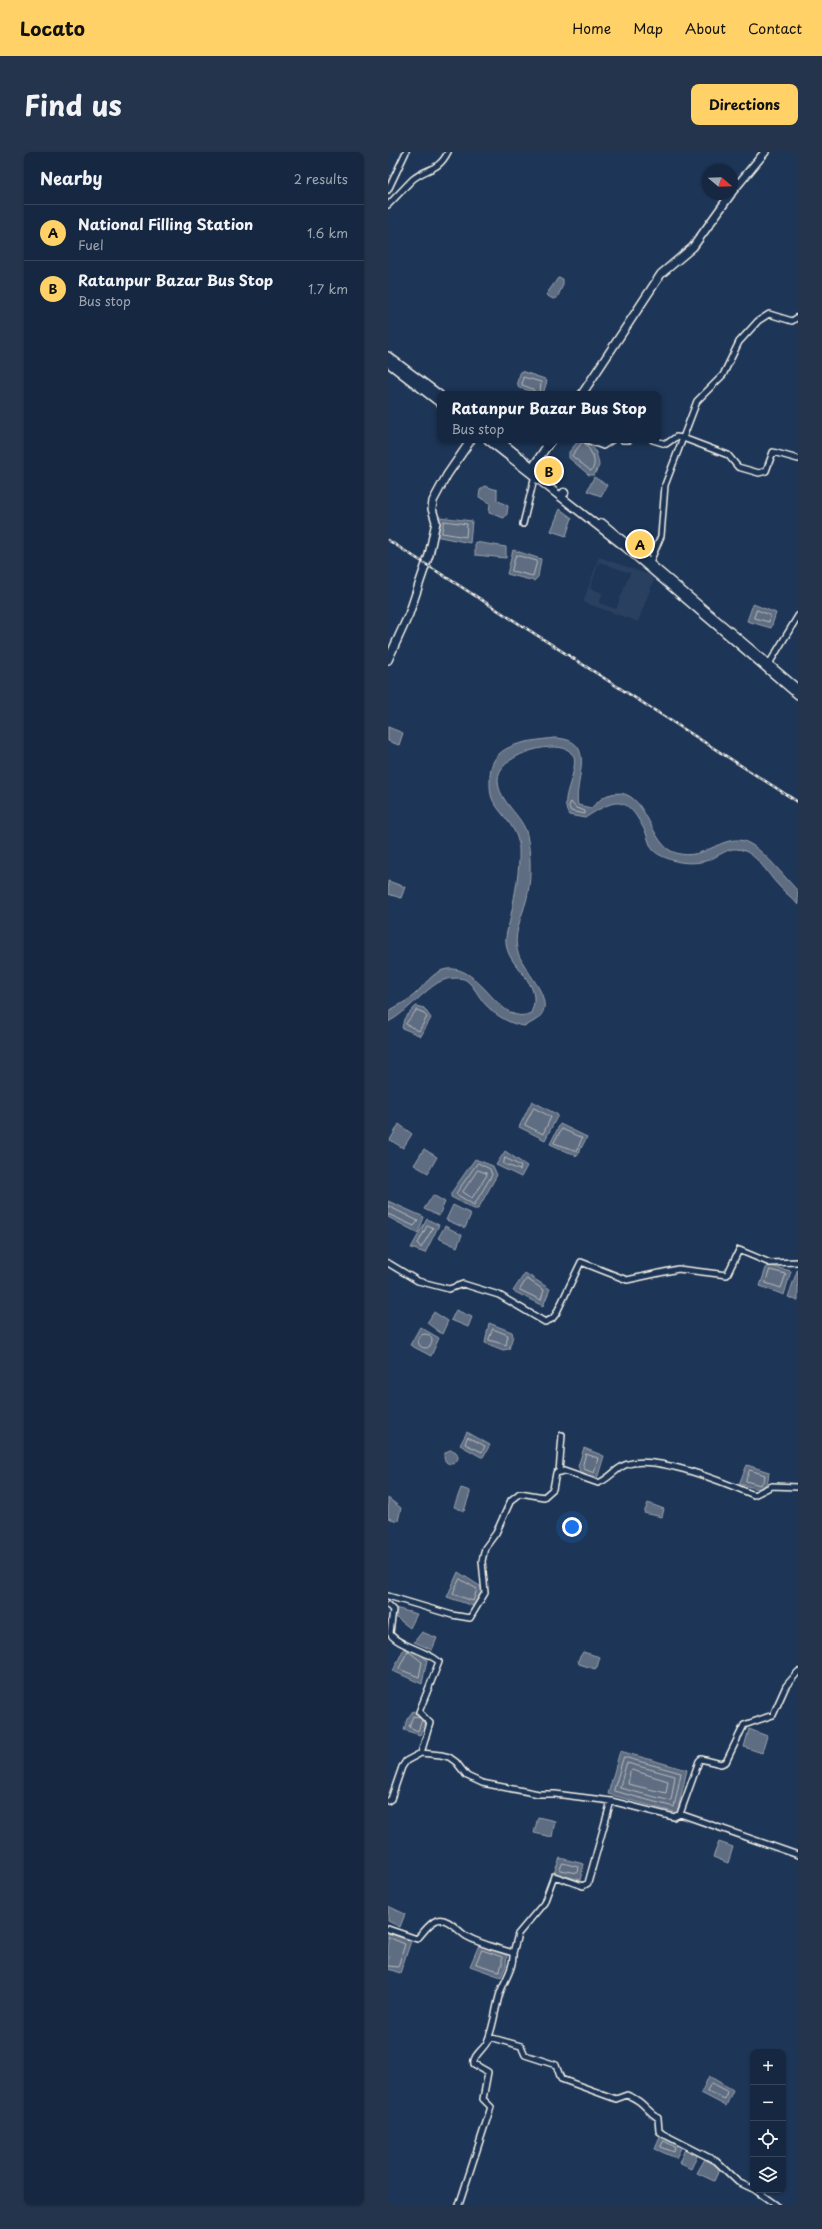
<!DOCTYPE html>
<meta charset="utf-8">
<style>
:root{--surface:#162841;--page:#23344c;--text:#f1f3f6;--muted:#9ea6b1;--line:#35445a;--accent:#ffd166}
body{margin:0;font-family:"Playpen Sans",sans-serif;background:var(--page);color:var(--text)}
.controls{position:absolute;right:12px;bottom:12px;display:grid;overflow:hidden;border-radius:8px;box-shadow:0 1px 3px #0004}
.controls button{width:36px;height:36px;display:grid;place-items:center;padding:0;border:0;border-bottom:1px solid var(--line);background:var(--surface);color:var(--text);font:20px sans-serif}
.compass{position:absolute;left:314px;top:12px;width:36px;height:36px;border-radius:50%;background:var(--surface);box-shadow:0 1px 3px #0004;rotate:109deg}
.you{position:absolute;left:184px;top:1375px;width:14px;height:14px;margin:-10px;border:3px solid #fff;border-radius:50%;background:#1a73e8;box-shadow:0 0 0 6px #1a73e833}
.badge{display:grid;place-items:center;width:26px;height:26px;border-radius:50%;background:var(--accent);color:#111;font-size:13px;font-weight:700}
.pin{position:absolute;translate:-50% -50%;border:2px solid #fff;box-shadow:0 1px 4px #0006}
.popup{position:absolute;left:49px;top:239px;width:224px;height:52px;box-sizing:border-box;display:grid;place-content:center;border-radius:8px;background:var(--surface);filter:drop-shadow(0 1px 3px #0005);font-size:13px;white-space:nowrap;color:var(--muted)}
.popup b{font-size:15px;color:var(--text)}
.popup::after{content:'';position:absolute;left:50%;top:100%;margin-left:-8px;border:8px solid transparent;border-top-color:var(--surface)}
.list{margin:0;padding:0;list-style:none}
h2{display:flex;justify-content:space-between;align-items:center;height:52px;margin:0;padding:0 16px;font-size:17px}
h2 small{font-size:13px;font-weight:400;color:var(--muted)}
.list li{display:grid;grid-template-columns:26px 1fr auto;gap:12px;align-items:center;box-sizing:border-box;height:56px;padding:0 16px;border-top:1px solid var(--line)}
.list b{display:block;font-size:15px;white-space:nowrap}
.list p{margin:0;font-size:13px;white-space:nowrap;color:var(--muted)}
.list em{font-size:13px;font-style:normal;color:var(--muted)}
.icon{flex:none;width:22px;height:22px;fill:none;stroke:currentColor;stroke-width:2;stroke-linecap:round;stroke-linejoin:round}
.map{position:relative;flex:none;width:410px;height:2053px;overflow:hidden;border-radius:8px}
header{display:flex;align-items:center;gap:24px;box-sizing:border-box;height:56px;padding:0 20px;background:var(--accent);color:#111}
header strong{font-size:19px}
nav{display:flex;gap:22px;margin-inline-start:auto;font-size:14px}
.intro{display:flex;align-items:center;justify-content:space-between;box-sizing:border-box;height:96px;padding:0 24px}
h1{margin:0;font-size:28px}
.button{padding:10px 18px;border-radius:8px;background:var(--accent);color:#111;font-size:14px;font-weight:700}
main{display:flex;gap:24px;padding:0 24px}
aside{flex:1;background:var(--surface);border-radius:8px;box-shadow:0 1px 3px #0004}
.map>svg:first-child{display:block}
.built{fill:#2a4060;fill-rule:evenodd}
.water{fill:#5e6d82;stroke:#9aa2ab}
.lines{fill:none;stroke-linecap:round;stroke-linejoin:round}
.shore{stroke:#b8bcbf;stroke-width:1}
.minor-casing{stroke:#f4f1e8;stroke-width:8}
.major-casing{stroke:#f4f1e8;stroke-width:10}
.highway-casing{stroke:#f4f1e8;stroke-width:11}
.minor{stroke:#1d3557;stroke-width:5}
.major{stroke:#1d3557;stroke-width:7}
.highway{stroke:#1d3557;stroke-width:8}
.rail-casing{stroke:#f4f1e8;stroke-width:2.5}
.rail{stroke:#1d3557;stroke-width:1;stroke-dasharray:3;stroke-linecap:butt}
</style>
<header>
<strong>Locato</strong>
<nav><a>Home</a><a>Map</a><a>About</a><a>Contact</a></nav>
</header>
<div class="intro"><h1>Find us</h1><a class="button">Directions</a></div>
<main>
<aside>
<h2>Nearby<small>2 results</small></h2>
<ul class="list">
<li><span class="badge">A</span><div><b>National Filling Station</b><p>Fuel</p></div><em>1.6 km</em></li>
<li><span class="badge">B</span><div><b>Ratanpur Bazar Bus Stop</b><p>Bus stop</p></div><em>1.7 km</em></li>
</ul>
</aside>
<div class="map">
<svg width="410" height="2053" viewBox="0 0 410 2053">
<rect width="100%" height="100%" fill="#1d3557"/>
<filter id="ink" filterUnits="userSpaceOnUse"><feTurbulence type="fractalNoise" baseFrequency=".025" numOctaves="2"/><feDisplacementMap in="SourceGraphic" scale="8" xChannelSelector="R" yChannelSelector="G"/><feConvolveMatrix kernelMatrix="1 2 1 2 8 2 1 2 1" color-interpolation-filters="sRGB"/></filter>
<g filter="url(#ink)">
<path class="built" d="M211 405 267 425 250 470 195 450ZM211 410 242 421 228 457 211 451 215 441 202 436Z"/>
<path class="water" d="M170 126 175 127V133L169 146 165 147 158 143Z
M133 219 157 227 159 229 155 242 131 236 129 230Z
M191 288C204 288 210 301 211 314L206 323H201L181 306V300Z
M206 325 219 333 213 344 199 339Z
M97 334 109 338V348L120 354 119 362 116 366 101 361 102 351 91 345 92 338Z
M172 357 184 366 178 384 163 379Z
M51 365 84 369 82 391 47 384Z
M87 390 118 395V406L87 403Z
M125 398 153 407 150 425 146 429 119 422Z
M365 452 388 461 383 476 359 469Z
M0 575 15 581 11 593 0 589Z
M166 586C212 587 185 629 190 653L203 656C208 652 214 645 220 643 257 630 260 687 283 699 313 713 333 682 356 689 374 695 396 725 410 739V753C405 746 397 741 391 734 379 722 366 695 345 697 338 698 330 704 323 707 312 712 296 712 284 708 278 706 270 703 266 699 261 694 260 685 257 679 238 642 228 646 197 666L181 663C170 647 190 623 186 604 184 603 182 599 180 598 162 588 109 604 110 628 110 650 135 663 139 683 143 702 143 723 140 741 137 759 125 778 129 797 134 822 183 857 136 874 121 872 107 863 97 852 90 844 86 834 78 828 73 825 62 826 56 828 40 833 19 861 0 870V859C9 854 18 850 26 843 36 834 45 819 59 817 94 812 112 877 143 861 157 829 119 817 118 790 117 782 122 771 123 763 127 741 132 719 131 697 131 678 116 666 107 652 102 645 102 637 102 629 100 591 137 590 166 586Z
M0 729 17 735 13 746 0 742Z
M28 854 36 856 43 866 33 884 14 876 16 867Z
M144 949 170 963 157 988 131 975Z
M11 972 24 982 15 996 2 988Z
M172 972 199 985 189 1004 162 992Z
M36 997 49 1005 40 1021 26 1013Z
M117 999 139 1014 133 1025 108 1013Z
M87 1007 105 1014 109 1023 90 1057H86L63 1045V1041Z
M45 1043 57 1050 51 1064 36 1057Z
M0 1049 36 1065 30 1081 0 1065Z
M65 1053 83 1062 77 1076 58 1068Z
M39 1067 51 1073 37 1101 23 1096Z
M57 1074 74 1083 69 1095 50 1086Z
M379 1113 403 1119 396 1143 372 1134Z
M410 1116V1149L400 1145Z
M137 1121 162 1137 155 1154 125 1139Z
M68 1158 84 1165 80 1175 63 1168Z
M46 1160 60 1169 54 1182 39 1171Z
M101 1171 124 1180 125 1184 121 1197 115 1198 97 1191Z
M32 1175 51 1186 43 1204 22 1193Z
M79 1280 102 1293 95 1305H93L72 1293Z
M196 1296 216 1304 209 1327 193 1321 190 1314Z
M56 1305a7 7 0 1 1 14 0a7 7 0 1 1-14 0Z
M359 1313 381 1320 380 1329 374 1338 351 1332Z
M73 1336 82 1339V1341L76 1359 66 1355Z
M0 1346 13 1356 10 1369 0 1366Z
M260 1351 276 1357 274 1365 256 1361Z
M70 1420 95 1436 88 1455 59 1445Z
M7 1456 29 1462 22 1476 5 1463Z
M34 1480 49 1486 44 1498 26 1490Z
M18 1492 39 1508 34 1532 5 1519Z
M195 1500 212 1505 209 1515 207 1517 191 1512 190 1508Z
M25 1559 39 1567 32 1583 16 1578 19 1567Z
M361 1577 379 1584 374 1601 356 1595Z
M232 1599 299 1618 289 1661 220 1642Z
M150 1665 167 1669 164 1685 146 1681Z
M331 1690 345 1695 340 1711 325 1705Z
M172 1706 196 1712 192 1728 166 1721Z
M0 1754 17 1762 12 1775 0 1769Z
M0 1781 23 1789 12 1821 0 1817Z
M91 1793 119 1802 118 1814 113 1825 82 1814Z
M321 1924 345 1938 338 1954 313 1941Z
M273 1983 294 1994 288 2006 267 1997Z
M297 1997 310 2002 303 2017 291 2011Z
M318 2005 333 2014 326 2029 309 2021Z"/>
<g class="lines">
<path class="shore" d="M147 242 145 237 134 233 135 225 153 230 152 242
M195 290C202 297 211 310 203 319L184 304Z
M56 369 79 372 78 385 54 381Z
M128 403 149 409 145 424 124 419Z
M369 458 382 463 381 470 366 466Z
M183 650 188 656 197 659V662L183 659 181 655Z
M29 858 34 860 39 865 31 879 18 872Z
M146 956 163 965 155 982 137 973Z
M174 977 194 986 189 999 166 991Z
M117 1006 133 1014 132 1018 116 1012Z
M90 1011 102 1017 104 1023 86 1053 68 1042Z
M90 1018 98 1021 99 1023 84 1046 75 1040Z
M0 1054 30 1069 26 1074 0 1062
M40 1073 45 1076 33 1096 30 1092Z
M382 1118 398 1122 393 1136 378 1131Z
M139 1127 156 1138 153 1148 132 1138Z
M105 1177 120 1183 118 1193 101 1188Z
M30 1189a7 7 0 1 1 14 0a7 7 0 1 1-14 0Z
M82 1286 97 1294 94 1300 77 1292 79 1286Z
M198 1302 210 1306 206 1321 196 1317 195 1313Z
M362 1318 377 1323 376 1328 372 1333 358 1329Z
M72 1427 89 1437 85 1449 65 1442Z
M20 1499 34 1510 31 1525 11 1517Z
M32 1566 25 1564 21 1575 30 1579 34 1568
M236 1605 293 1621 286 1655 226 1639Z
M239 1611 287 1624 283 1649 232 1636Z
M244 1618 280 1629 278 1641 240 1632 242 1620Z
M175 1711 190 1715 189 1721 172 1718Z
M0 1785 17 1792 10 1815 0 1814
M94 1798 114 1805V1813L111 1819 88 1812Z
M324 1931 339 1939 337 1947 319 1939Z
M276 1989 287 1995 286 2000 273 1995Z"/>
<g class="minor-casing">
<path id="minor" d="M0 38 18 0
M0 53C8 45 16 36 24 28 39 15 50 20 60 0
M199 288 215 294 224 288
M235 288H241
M265 288 278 292 288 285 295 286 340 303 350 315 371 321 378 319 385 300 410 307
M135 372 147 323
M262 410 273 384 277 333 309 249 335 223 351 190 370 169 381 162 404 169 410 165
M381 512 410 464
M0 1111 30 1129 61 1137 75 1132 111 1143 157 1170 164 1167 168 1162 193 1110 239 1128 290 1117 339 1123 351 1098 382 1111 410 1110
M171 1320 174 1283
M0 1444 64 1463 82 1466 97 1441 94 1409 97 1396 108 1381 123 1348 132 1341 156 1345 165 1337 168 1321 176 1319 210 1331C222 1327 228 1315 240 1312 269 1303 338 1331 366 1343L384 1334 410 1335
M0 1453 5 1458 2 1481C7 1493 41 1499 51 1510L31 1560 42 1571 33 1601 18 1609 14 1615 3 1647 0 1649
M33 1601 53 1603 61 1605 68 1610 79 1624 94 1631 151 1642H167L223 1649 286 1665 292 1662 311 1609 313 1607 333 1612 338 1610 356 1573 385 1563 398 1534 410 1520
M292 1662 410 1703
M0 1777 29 1787C35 1781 41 1771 49 1768 60 1765 70 1779 78 1784 92 1792 109 1796 125 1801 126 1816 117 1827 112 1841 107 1857 106 1874 99 1890 96 1897 84 1904 86 1912L100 1920 95 1947 103 1955 71 2053
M125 1801 130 1782 156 1751 166 1724 195 1734 200 1731 223 1649
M101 1885 133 1894 137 1903 168 1913 173 1927 228 1947 239 1943C255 1949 257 1957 270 1966L271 1979 275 1982 328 2009 350 2030 365 2037
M367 2038 388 2053"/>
</g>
<g class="major-casing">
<path id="major" d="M344 40 377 0
M0 204 52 243
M0 211 52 251
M194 242 273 122 305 95 343 42
M100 288 237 395 410 543
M111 288 159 327
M145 315 163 288
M214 371 410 537
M0 508 21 462 41 403 48 370 44 357 45 349 59 323 83 288"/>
</g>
<g class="highway-casing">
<path id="highway" d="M131 311 133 306
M173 344 176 341"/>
</g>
<use href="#minor" class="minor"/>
<use href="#major" class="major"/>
<use href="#highway" class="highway"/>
<g class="rail-casing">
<path id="rail" d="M0 388 410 650"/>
</g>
<use href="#rail" class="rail"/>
</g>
</g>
</svg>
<div class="controls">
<button>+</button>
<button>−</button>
<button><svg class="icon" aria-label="locate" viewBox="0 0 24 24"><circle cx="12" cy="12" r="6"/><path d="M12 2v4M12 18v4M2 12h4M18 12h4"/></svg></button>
<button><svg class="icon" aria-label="layers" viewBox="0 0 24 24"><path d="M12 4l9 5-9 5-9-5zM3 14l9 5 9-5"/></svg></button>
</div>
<svg class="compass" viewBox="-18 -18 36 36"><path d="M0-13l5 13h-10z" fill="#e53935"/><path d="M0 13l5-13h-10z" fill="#9ea6b1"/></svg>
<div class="you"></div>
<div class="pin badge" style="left:252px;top:392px">A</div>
<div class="pin badge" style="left:161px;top:319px">B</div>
<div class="popup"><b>Ratanpur Bazar Bus Stop</b>Bus stop</div>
</div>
</main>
